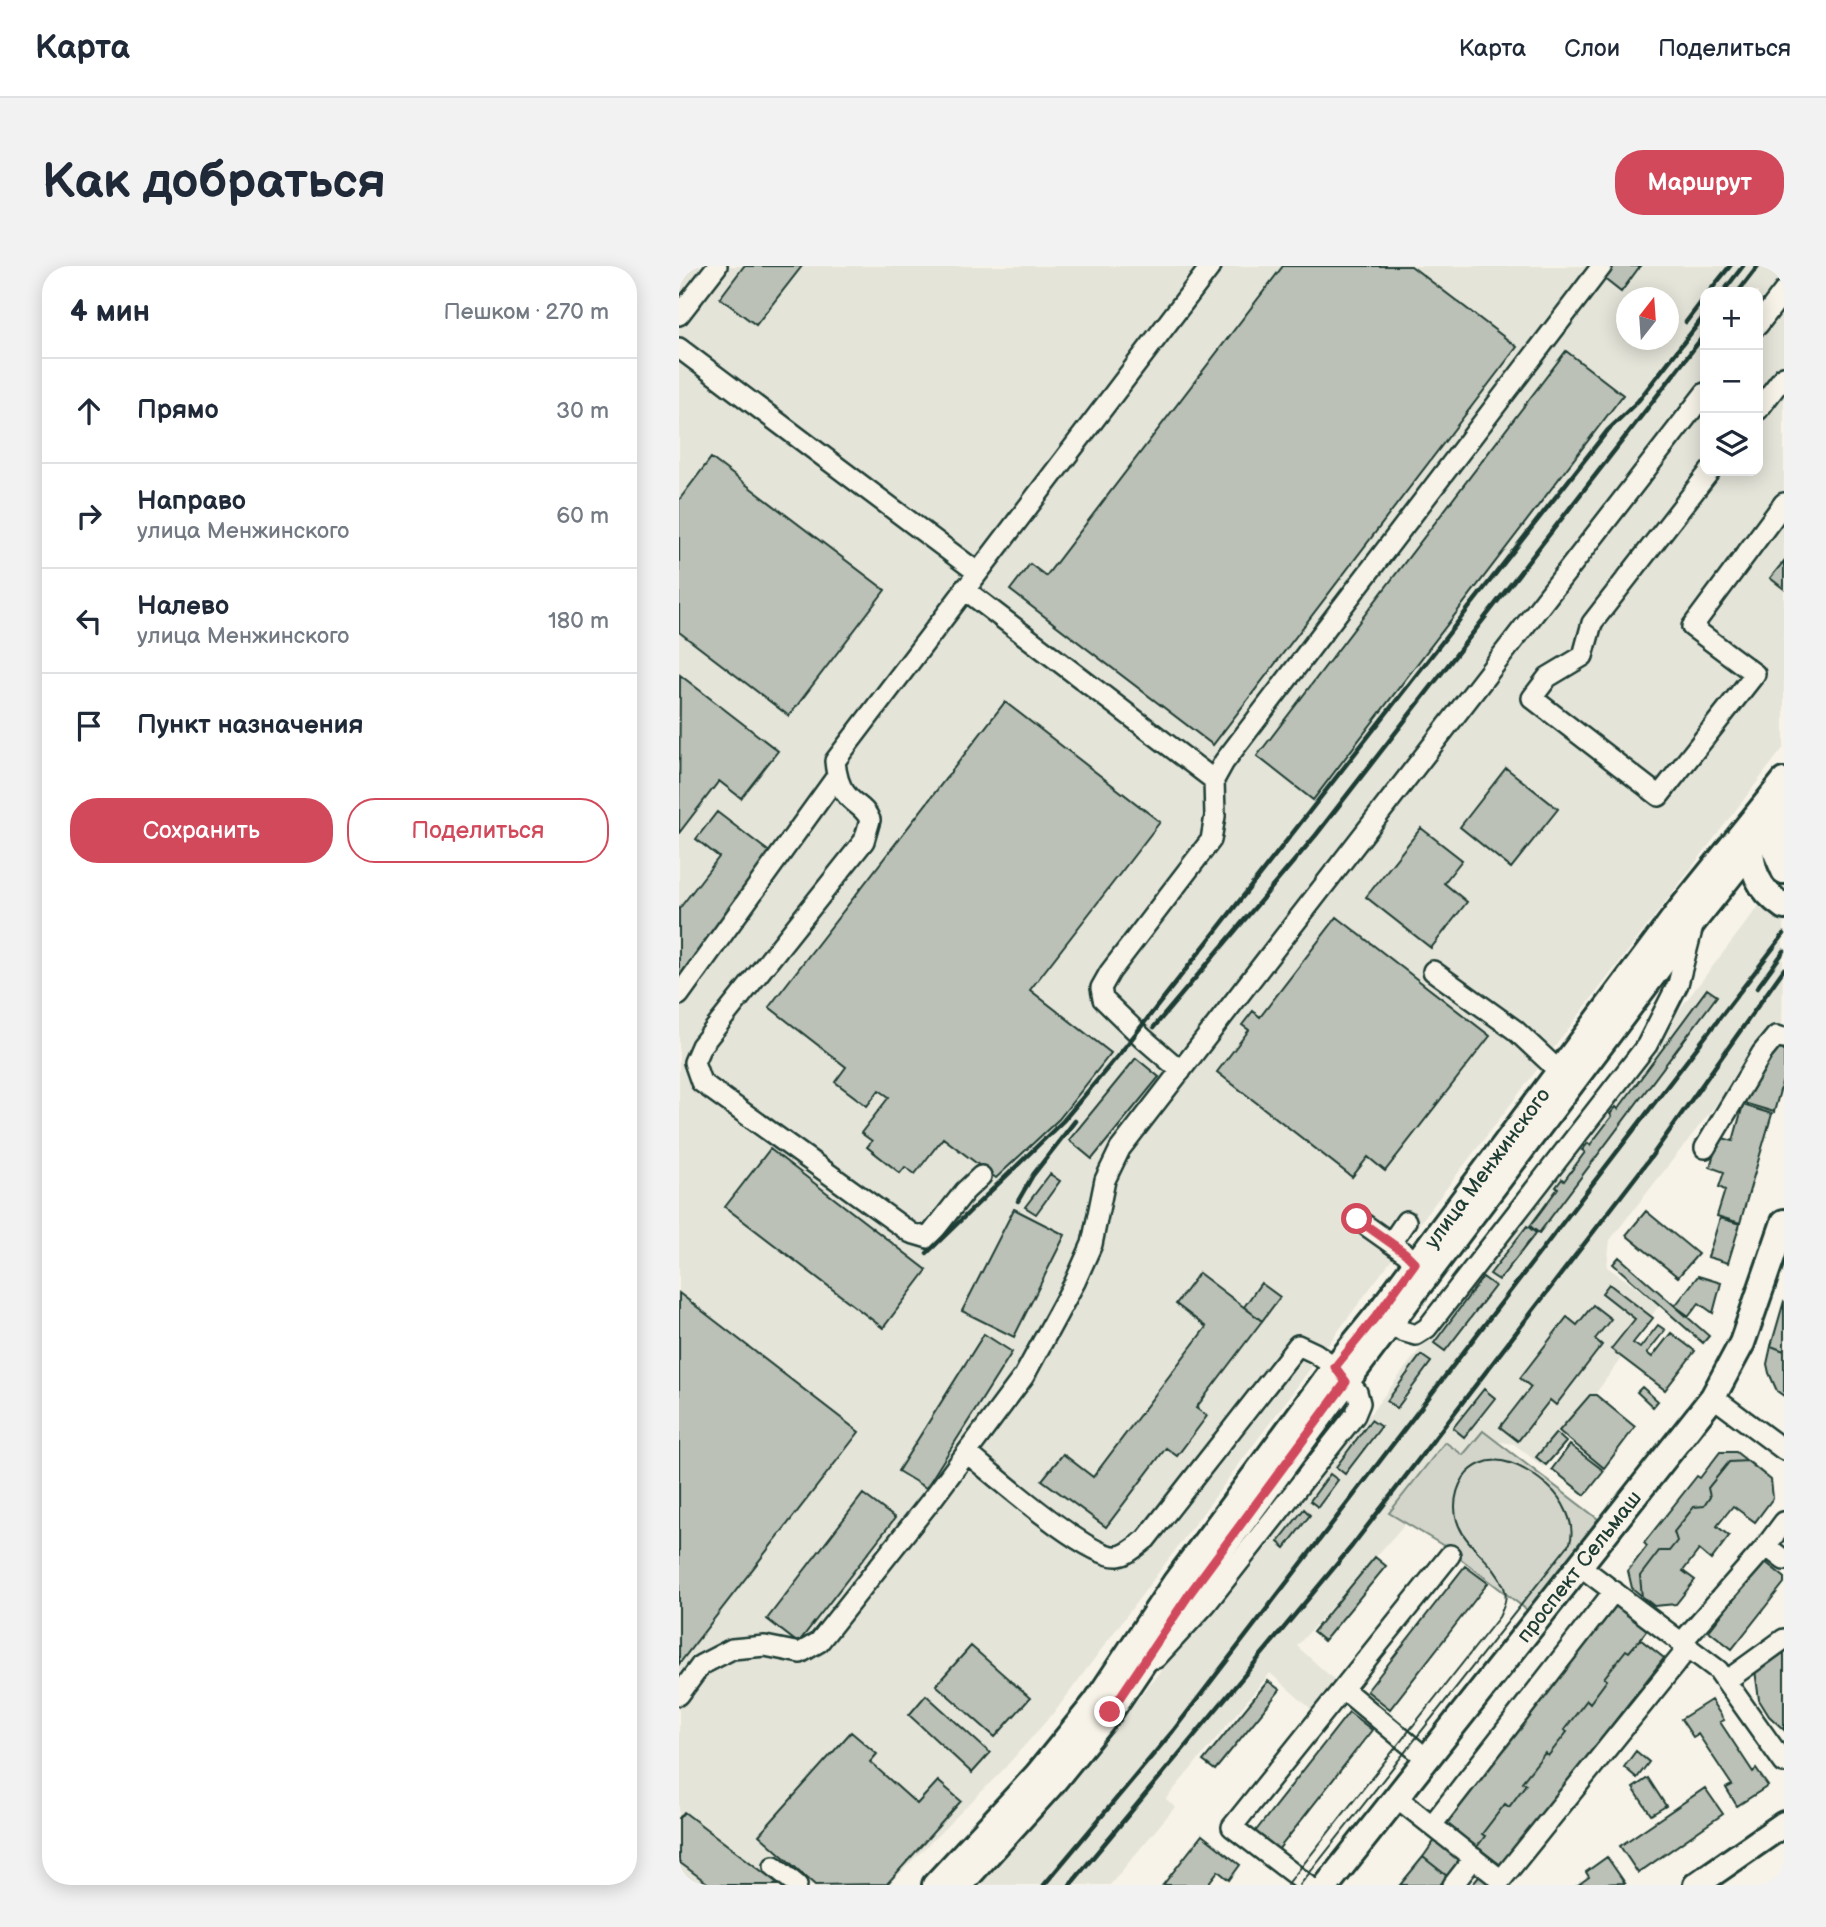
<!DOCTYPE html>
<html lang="ru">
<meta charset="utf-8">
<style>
:root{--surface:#fff;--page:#f2f2f3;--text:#1f2937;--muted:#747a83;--line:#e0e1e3;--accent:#d1495b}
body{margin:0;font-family:"Balsamiq Sans",sans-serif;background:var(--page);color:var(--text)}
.controls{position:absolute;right:21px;top:21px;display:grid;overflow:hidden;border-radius:14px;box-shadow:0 4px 18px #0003}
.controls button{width:63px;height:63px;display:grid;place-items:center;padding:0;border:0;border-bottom:2px solid var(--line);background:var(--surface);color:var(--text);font:35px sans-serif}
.compass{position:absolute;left:937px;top:21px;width:63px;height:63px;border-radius:50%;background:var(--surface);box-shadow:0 4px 18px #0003;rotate:17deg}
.stop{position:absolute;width:21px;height:21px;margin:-16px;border:5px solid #d1495b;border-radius:50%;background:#fff}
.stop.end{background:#d1495b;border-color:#fff;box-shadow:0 2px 7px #0008}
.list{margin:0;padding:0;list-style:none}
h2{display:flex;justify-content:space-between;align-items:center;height:91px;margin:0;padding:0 28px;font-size:30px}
h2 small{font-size:23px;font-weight:400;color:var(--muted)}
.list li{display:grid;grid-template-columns:46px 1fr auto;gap:21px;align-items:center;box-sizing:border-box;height:105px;padding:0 28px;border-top:2px solid var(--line)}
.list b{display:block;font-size:26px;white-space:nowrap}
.list p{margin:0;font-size:23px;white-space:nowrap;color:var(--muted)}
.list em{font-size:23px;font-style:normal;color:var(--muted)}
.actions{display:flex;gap:14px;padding:21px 28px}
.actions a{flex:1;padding:16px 0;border:2px solid var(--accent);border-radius:28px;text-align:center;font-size:24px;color:var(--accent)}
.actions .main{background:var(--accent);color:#fff}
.icon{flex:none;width:38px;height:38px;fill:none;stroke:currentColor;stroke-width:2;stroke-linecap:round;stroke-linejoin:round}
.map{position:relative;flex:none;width:1105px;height:1619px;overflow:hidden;border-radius:28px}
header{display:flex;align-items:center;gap:42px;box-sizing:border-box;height:98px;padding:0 35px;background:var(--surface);border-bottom:2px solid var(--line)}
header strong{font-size:33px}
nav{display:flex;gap:38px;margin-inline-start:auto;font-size:24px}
.intro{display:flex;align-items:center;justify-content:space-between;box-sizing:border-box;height:168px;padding:0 42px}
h1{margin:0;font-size:49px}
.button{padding:18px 32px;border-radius:28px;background:var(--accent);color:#fff;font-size:24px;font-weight:700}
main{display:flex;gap:42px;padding:0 42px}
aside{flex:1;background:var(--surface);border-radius:28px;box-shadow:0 4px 18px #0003}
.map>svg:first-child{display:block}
.built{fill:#e5e4d9;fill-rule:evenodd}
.green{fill:#d3d5ca;stroke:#79897f;stroke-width:2}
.building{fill:#bbc1b6;stroke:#1f3d34;stroke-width:2}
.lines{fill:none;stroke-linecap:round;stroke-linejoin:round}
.minor-casing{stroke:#1f3d34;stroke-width:24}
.major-casing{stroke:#1f3d34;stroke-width:30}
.minor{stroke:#f7f3e8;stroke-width:19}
.major{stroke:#f7f3e8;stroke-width:24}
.tram{stroke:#1f3d34;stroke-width:2}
.rail{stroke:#1f3d34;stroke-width:4.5}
.route{stroke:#d1495b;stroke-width:9}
.labels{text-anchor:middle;stroke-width:5;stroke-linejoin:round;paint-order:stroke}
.street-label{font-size:21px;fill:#1f3d34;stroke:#f7f3e8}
</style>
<header>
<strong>Карта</strong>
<nav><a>Карта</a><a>Слои</a><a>Поделиться</a></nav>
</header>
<div class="intro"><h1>Как добраться</h1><a class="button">Маршрут</a></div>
<main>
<aside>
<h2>4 мин<small>Пешком · 270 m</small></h2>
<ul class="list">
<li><svg class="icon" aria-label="ahead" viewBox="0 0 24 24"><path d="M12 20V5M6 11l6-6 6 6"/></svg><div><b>Прямо</b></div><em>30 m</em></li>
<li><svg class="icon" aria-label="right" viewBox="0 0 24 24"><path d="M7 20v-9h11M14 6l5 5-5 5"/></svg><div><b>Направо</b><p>улица Менжинского</p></div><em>60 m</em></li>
<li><svg class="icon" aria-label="left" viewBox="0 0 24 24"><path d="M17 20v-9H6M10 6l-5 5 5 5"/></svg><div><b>Налево</b><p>улица Менжинского</p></div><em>180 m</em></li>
<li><svg class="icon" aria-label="arrive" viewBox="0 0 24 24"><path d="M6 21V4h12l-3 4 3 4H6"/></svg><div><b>Пункт назначения</b></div></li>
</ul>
<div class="actions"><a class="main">Сохранить</a><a>Поделиться</a></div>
</aside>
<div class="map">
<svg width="1105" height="1619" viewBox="0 0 1105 1619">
<rect width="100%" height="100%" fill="#f7f3e8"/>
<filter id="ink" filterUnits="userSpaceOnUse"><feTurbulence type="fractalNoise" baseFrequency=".0143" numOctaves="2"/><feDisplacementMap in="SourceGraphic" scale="14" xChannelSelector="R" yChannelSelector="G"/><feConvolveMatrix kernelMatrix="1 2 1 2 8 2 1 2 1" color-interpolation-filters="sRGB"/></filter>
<g filter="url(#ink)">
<path class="built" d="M0 0H1105V481L695 1017 378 1443 323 1505 209 1619H0ZM1026 26H1079V205H1026ZM947 32H989V74H947Z
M1105 607 1103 770 1067 832 1046 827 931 974 928 1001 981 1038 864 1201 835 1178 801 1173 618 1380 662 1420 640 1450 591 1407 487 1533 496 1541 431 1619H294L338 1577 636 1220Z"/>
<path class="green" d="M804 1165 919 1253 848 1344 765 1280 710 1247 766 1176 784 1189Z"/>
<path class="building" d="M0 0H9L0 12Z
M65 0H123L77 59 41 32Z
M604 0H732L838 81 534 479 331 324 351 298 367 310Z
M932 0H961L942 26 923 11Z
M887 85 944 129 634 534 578 490Z
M32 192 206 324 110 450 0 366V234Z
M1105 295V323L1091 312Z
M1 409 99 485 62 532 40 515 0 567Z
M326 436 481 556 351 724 432 787 380 853 317 912 264 872 236 908 226 901 221 907 188 881 193 875 182 867 210 831 200 824 188 840 156 816 167 801 90 741Z
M827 502 879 543 832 602 781 561Z
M38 546 97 591 0 715V643L40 591 17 573Z
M742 562 783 594 765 617 788 636 752 682 687 631Z
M658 651 811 770 706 905 689 891 673 911 538 806 570 764 563 759 574 745 581 751Z
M1028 723 1038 730 860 967 851 960 879 922 877 921 883 913 885 915 906 886 903 884 909 877 911 879 933 850 931 848 937 841 939 843Z
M1095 779 1105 782V810L1095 846 1065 837Z
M457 792 480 811 413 893 390 874Z
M1064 839 1093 848 1061 957 1038 950 1046 924 1040 921 1045 906 1031 901 1040 871 1054 875Z
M91 883 248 1004 204 1062 46 941Z
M371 908 381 915 357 948 346 941Z
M335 943 386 969 335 1071 283 1045Z
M967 945 1019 988 999 1011 947 969Z
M1041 952 1061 958 1049 997 1029 991Z
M848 960 857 967 820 1014 811 1008Z
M940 991 1030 1070 1024 1077 934 998Z
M520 1007 583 1055 517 1142 528 1150 498 1190 487 1182 427 1261 363 1214 384 1188 414 1211 527 1061 497 1038Z
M1019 1010 1042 1017 1034 1047 1020 1037 1010 1050 996 1040Z
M804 1011 816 1020 766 1085 755 1077Z
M582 1017 601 1031 583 1055 565 1041Z
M930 1018 974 1052 954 1077 961 1082 979 1059 986 1064 968 1087 973 1091 992 1067 1016 1085 986 1124 932 1083 956 1053 923 1027Z
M0 1027 180 1166 0 1398Z
M1105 1035V1085L1092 1080Z
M914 1039 932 1053 916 1073 923 1079 877 1139 871 1134 839 1175 821 1161 852 1121 841 1112 888 1051 898 1059Z
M305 1068 333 1086 247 1222 219 1205Z
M1092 1080 1105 1085V1130L1098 1125 1090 1107 1088 1098Z
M742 1089 752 1096 718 1142 708 1135Z
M963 1121 979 1135 974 1141 958 1126Z
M805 1123 816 1132 785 1171 774 1162Z
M911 1129H917L956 1161 925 1202 880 1165Z
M692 1154 702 1161 666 1208 657 1201Z
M877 1167 887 1176 867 1199 857 1191Z
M891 1179 925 1205 906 1229 873 1203Z
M1041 1186H1057L1092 1214 1094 1232 1076 1256 1054 1240 1038 1260 1050 1270 1032 1294 1020 1284 1004 1305 1016 1314 997 1338 975 1340 953 1322 949 1305 968 1280 965 1277 1018 1210 1021 1212Z
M1069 1195 1092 1214 1094 1232 1076 1256 1054 1240 1038 1260 1050 1270 1032 1294 1020 1284 1004 1305 1016 1314 997 1338 975 1340 963 1331 961 1310 980 1285H990L998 1275 995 1266 1015 1241 1025 1240 1031 1231 1029 1222 1050 1196Z
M651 1208 659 1214 639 1241 631 1235Z
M184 1228 216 1252 119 1377 88 1353Z
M625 1243 631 1249 606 1282 599 1276Z
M696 1291 707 1300 645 1375 634 1366Z
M1085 1295 1105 1311V1317L1053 1383 1030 1365Z
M786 1300 809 1317 711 1443 688 1425Z
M937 1340 968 1364 961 1373 985 1392 823 1600 765 1559Z
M961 1373 985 1392 823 1600 798 1581 806 1570 803 1568 826 1538 830 1541 847 1518 843 1516 866 1487 869 1490 888 1466 885 1464 908 1434 911 1437 928 1414 925 1412 947 1384 950 1386Z
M292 1380 351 1432 316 1471 257 1419Z
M1105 1385V1464L1090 1450 1080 1434 1076 1404Z
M589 1415 601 1424 536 1504 524 1495Z
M247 1429 311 1487 293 1507 230 1449Z
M1032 1434 1045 1454 1041 1456 1074 1506 1077 1503 1089 1520 1058 1540 1047 1522 1053 1519 1019 1468 1014 1471 1002 1453Z
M670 1446 693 1464 595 1589 572 1571Z
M172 1466 198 1488 191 1496 238 1538 259 1515 282 1535 208 1618 136 1619 80 1569Z
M957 1485 970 1496 958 1512 945 1501Z
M969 1512 987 1540 972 1549 954 1522Z
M1026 1522 1044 1548 959 1607 941 1580Z
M5 1546 101 1619H31L0 1596V1552Z
M523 1569 561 1599 550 1614 539 1605 528 1619H484Z
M756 1574 781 1594 768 1610 744 1591Z
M744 1591 768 1610 761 1619H721Z
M928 1591 946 1617 899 1619 910 1611 907 1606Z
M805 1605 821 1619H793Z"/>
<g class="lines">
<g class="minor-casing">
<path id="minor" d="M0 49 38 0
M1079 59 1105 25
M0 82 298 306
M1079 144 1105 110
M1031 205 913 357 904 390 869 411 853 432 980 530 1076 408 1013 361 1105 237
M285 323 535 514
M754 705 836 764 881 806
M0 729 158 510
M502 805 465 773 424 733 422 722 431 706 532 574 536 550 535 514 545 496 923 0
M1026 882 1083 787 1097 770 1105 772
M302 910 286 925 249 972 232 967 22 816 15 796 22 780 185 575 191 554C186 541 175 539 167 528 159 519 157 506 156 495L532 0
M678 953 726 987 746 1005
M712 977 727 955
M713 1058 723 1065 737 1069 748 1062 968 779 999 718 1014 660
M1034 1131 1105 1184
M288 1187C313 1207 411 1294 439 1290 449 1289 459 1279 467 1273L619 1079 636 1087 656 1101 678 1126 681 1137 676 1149 527 1338 477 1392
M1087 1280 1105 1294
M901 1300 1039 1404 1105 1497
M1003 1376 1087 1280 1105 1256
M1047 1415 1105 1373
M664 1423 748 1493
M0 1429 22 1399 53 1383 86 1380 121 1387 140 1376 254 1232 345 1110 396 1016 413 978 426 914 441 883 1026 127
M717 1531 822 1614 1010 1381
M753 1559 935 1325
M95 1600 118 1619
M629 1619 553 1561 771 1289
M774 1619 795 1592"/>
</g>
<g class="major-casing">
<g id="major">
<path d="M1105 552 1096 584 1105 605"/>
<path d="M1072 572C1071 604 1079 623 1105 641"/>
<path id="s1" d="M256 1619 358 1509 417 1436 496 1317 656 1101 699 1048 1001 644 1105 515"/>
<path d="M281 1619 371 1520 431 1446 511 1327 656 1131 1015 655 1105 542"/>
<path id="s2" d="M648 1619 1034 1131 1063 1077 1105 956"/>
<path d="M1017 1619 1105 1558"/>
</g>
</g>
<use href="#minor" class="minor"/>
<use href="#major" class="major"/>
<path class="tram" d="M608 1619 820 1351C825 1340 829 1333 825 1321 813 1290 776 1277 776 1241 776 1230 779 1220 785 1211 794 1199 808 1193 823 1195 840 1198 856 1209 869 1220 884 1233 897 1258 891 1277L621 1619"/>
<path class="rail" d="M1030 26 1051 0
M1044 26 1064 0
M1059 26 1079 0
M1007 56 1026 31
M1078 722 1105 685
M475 761 637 569 1026 68
M339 935 354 909 396 855
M248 987 384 855 447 780 929 164 959 135 1026 49
M365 1619 494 1465 1105 668
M391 1619 673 1280 972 891 1105 703"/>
</g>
</g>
<g class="lines" filter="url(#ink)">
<path class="route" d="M431 1446 511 1327 667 1116 656 1101 699 1048 736 997 726 987 678 953"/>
</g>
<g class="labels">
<g class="street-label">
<text dy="7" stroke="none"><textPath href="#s1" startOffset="906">улица Менжинского</textPath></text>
<text dy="7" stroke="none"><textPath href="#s2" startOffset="406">проспект Сельмаш</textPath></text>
</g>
</g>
</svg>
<div class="controls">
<button>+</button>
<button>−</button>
<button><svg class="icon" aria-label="layers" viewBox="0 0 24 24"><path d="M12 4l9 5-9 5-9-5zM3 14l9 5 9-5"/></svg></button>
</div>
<svg class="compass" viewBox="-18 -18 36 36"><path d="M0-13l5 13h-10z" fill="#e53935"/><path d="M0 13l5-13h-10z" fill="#747a83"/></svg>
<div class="stop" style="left:678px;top:953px"></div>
<div class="stop end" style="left:431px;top:1446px"></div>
</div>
</main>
